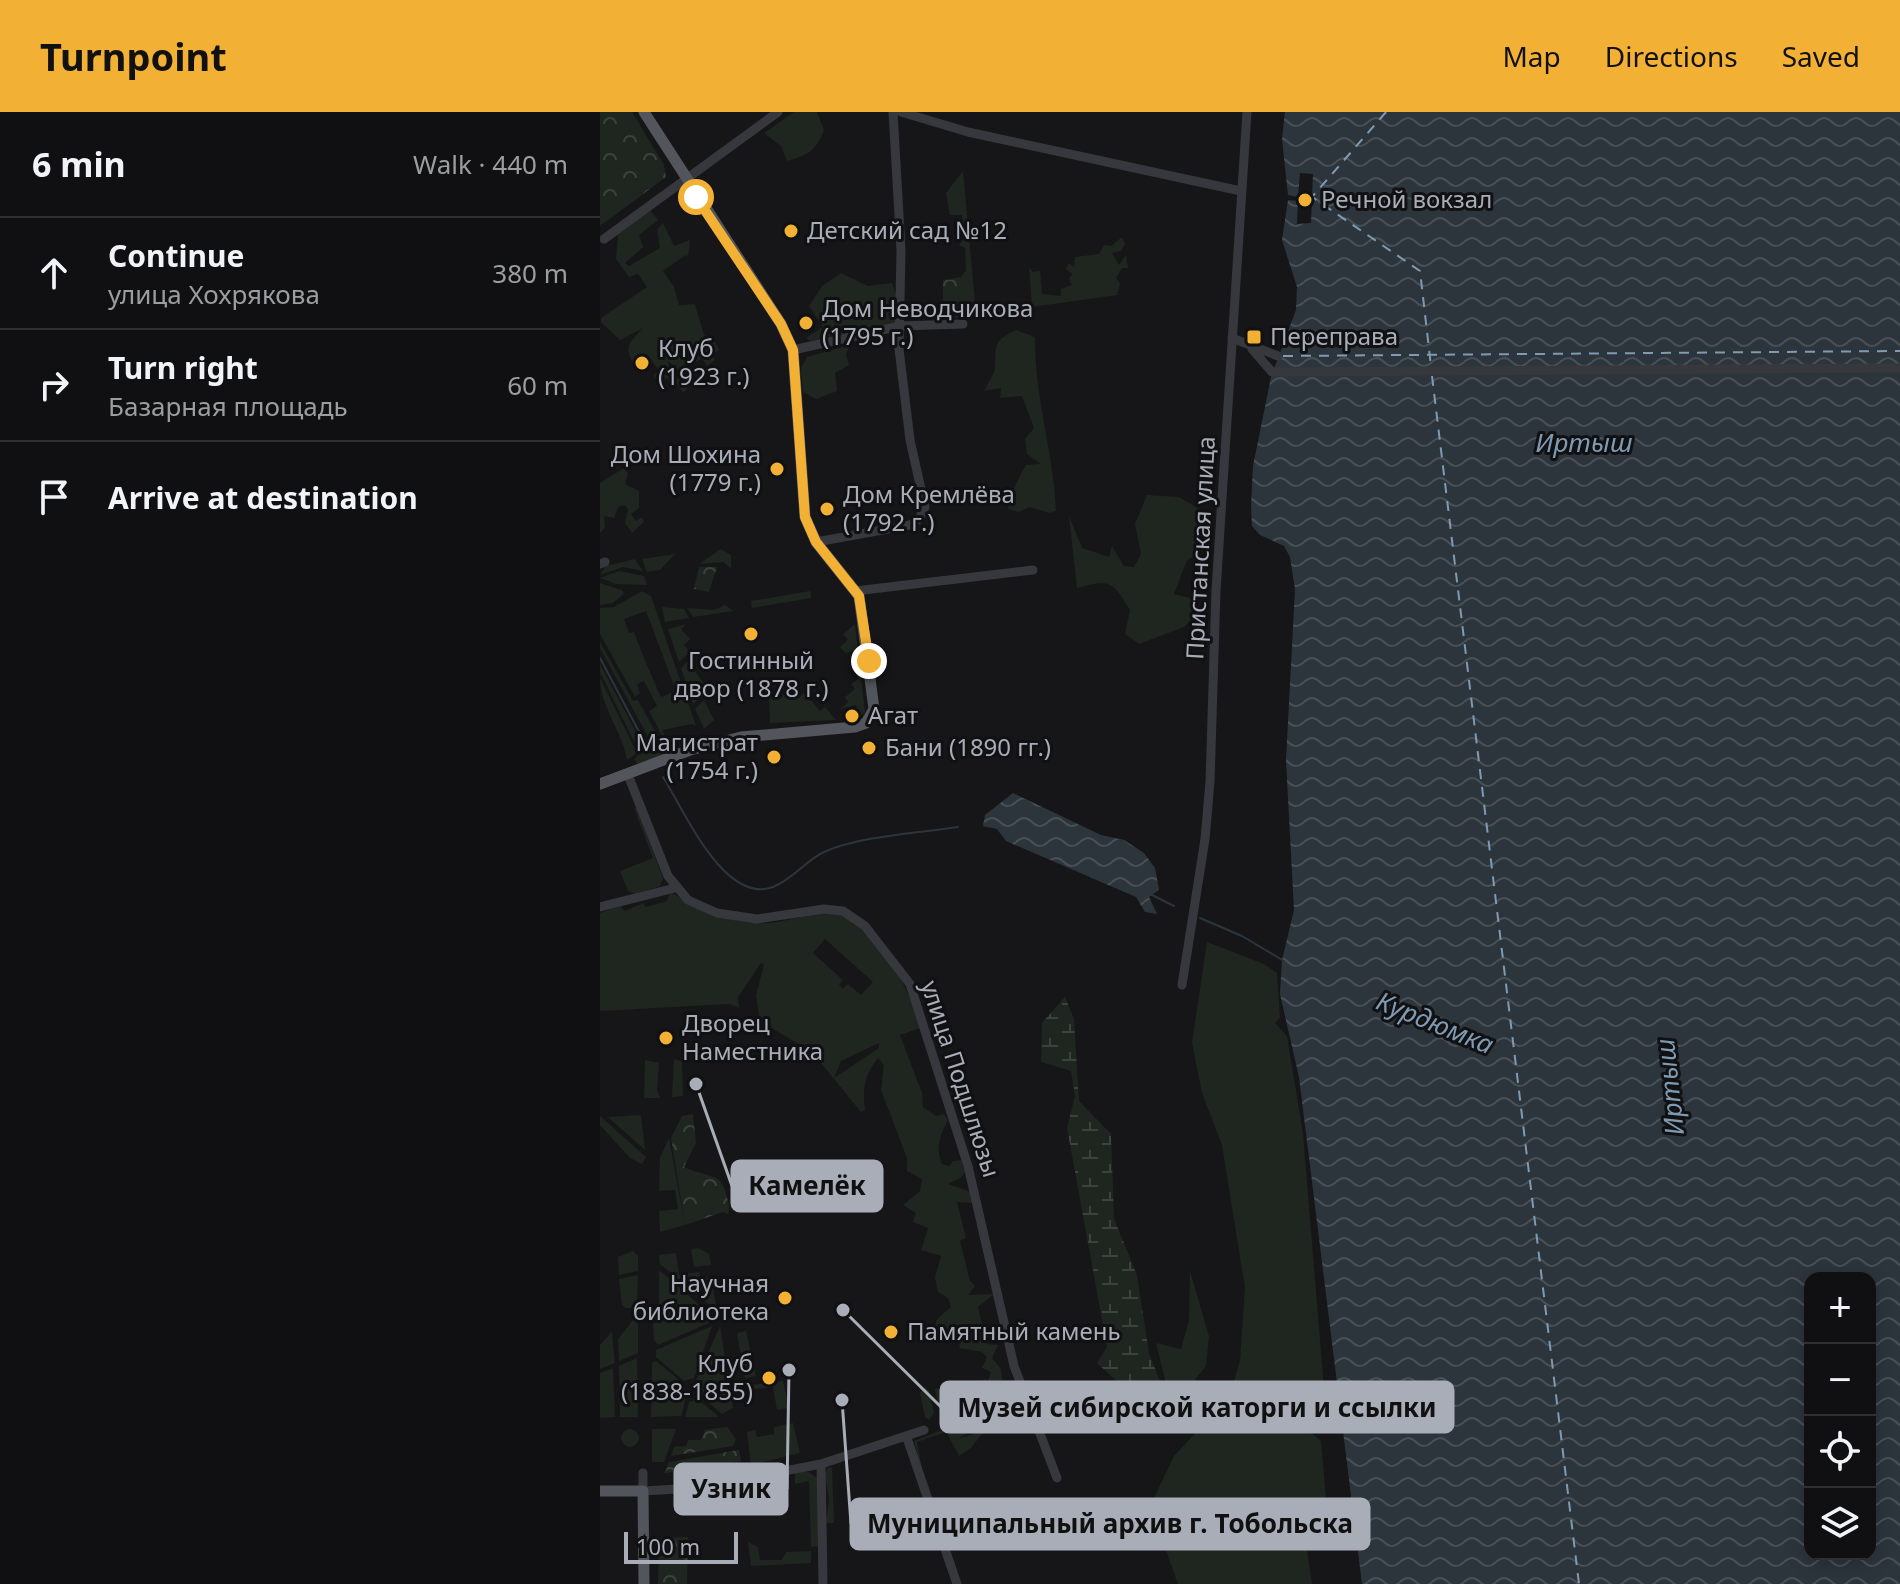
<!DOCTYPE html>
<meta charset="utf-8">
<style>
:root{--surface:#101012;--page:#1e1e20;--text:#f1f3f6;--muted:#9c9d9f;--line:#303032;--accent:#f2b134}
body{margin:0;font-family:"Noto Sans",sans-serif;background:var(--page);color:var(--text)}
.controls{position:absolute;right:24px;bottom:24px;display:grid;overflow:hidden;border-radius:16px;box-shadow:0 4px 20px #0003}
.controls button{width:72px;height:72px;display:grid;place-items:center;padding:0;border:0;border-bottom:2px solid var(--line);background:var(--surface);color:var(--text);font:40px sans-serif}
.scale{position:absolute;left:24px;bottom:20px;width:114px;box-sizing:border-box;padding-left:8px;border:4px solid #a8adb8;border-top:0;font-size:22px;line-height:28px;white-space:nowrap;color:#a8adb8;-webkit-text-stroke:6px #111113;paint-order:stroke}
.stop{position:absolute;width:24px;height:24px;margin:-18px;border:6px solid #f2b134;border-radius:50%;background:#fff}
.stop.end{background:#f2b134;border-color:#fff;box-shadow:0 2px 8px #0008}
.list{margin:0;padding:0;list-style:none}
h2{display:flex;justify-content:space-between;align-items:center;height:104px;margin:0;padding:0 32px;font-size:34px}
h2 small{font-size:26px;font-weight:400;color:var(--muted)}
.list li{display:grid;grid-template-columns:52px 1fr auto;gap:24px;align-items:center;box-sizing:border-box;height:112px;padding:0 32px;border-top:2px solid var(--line)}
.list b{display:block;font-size:30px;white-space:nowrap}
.list p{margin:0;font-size:26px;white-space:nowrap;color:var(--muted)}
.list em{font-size:26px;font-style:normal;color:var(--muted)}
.icon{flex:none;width:44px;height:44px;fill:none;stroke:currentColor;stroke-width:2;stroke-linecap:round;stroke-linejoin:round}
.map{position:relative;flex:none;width:1300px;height:1472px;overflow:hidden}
header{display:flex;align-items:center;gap:48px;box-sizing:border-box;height:112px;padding:0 40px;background:var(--accent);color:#111}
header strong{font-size:38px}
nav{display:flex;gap:44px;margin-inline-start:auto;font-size:28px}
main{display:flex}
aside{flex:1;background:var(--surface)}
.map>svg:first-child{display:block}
.grass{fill:#1e261f;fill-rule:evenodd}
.forest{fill:url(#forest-crowns)}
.wetland{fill:url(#wetland-marsh)}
.water{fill:url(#water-waves);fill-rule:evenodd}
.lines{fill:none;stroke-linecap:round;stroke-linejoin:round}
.stream{stroke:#2c353c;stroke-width:2}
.ferry{stroke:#7f9bb3;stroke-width:2;stroke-dasharray:10 8;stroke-linecap:butt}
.minor{stroke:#37383d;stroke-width:9}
.major{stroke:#53555c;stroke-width:11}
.route{stroke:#f2b134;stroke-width:10}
.poi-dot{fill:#f2b134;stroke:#111113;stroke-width:3}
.labels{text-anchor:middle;stroke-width:6;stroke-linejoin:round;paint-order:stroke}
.poi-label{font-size:24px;fill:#a8adb8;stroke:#111113;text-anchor:start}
.street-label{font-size:24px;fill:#a8adb8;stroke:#111113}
.water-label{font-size:26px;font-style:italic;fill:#7f9bb3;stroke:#111113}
.leader{fill:none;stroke:#a8adb8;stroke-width:3}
.callout-dot{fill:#a8adb8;stroke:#111113;stroke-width:3}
.callout{fill:#a8adb8;stroke:#a8adb8;stroke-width:3}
.callout-label{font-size:26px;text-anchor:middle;font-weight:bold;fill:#111}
</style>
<header>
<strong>Turnpoint</strong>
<nav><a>Map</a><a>Directions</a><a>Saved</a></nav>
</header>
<main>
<aside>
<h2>6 min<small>Walk · 440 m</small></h2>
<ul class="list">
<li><svg class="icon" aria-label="ahead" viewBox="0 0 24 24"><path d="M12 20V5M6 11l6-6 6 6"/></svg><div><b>Continue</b><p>улица Хохрякова</p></div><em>380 m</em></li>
<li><svg class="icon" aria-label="right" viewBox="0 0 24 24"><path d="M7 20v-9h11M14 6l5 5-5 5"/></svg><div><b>Turn right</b><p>Базарная площадь</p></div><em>60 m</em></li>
<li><svg class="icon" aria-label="arrive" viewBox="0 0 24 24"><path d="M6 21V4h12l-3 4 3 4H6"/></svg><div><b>Arrive at destination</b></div></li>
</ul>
</aside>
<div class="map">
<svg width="1300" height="1472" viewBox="0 0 1300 1472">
<defs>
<pattern id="forest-crowns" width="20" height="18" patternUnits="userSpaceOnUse" patternTransform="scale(2)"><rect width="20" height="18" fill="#1e261f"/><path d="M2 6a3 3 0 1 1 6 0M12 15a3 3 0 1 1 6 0" fill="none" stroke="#3c433d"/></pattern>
<pattern id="wetland-marsh" width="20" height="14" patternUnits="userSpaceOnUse" patternTransform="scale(2)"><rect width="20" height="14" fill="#1e261f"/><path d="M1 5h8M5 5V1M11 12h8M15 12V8" fill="none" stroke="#3c433d"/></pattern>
<pattern id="water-waves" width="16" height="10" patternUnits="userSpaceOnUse" patternTransform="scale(2)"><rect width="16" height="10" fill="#2c353c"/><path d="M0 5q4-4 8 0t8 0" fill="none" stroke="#485056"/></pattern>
</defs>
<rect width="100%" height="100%" fill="#161618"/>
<path class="grass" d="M194 0H217L224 18C217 38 207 44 187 49L181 34 164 21Z
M363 59 376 201 432 195 429 155 433 160 440 159 442 182 461 184V177L472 173 469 168 472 162 466 157 469 151 474 155 475 145 499 142 504 133 511 134 522 125 525 132 521 139 512 141 519 153 526 143 528 156H522L516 166 520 171 517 183 346 207 343 202H358L356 168H343L361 165 366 158 365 136 359 133 364 127 362 103H350L346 81Z
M50 98 58 108 39 123 43 135 25 151 29 154 60 136 57 118 63 111 74 134 90 128 88 145 86 143 63 159 74 175 79 193 95 192 104 223 114 228 119 238 112 243 115 248 107 254 102 246 87 256 88 266 68 249 69 257 88 276 83 281 74 268 70 271 66 266 59 271 54 263 59 258 46 242 33 251C23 233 31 230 43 216L20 228 1 210V206L47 175 38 162 29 165 16 147 18 121Z
M241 161 268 174 292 171 297 185V210L210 229 206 226 223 215 209 194 222 174Z
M416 218 435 225C434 283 454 342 456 399L449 401 430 395 418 400 408 397C410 382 418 367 426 353L441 352 427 342 425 327 434 316 422 284 400 286 401 276 384 279C388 271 395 262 395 254 396 231 394 229 416 218Z
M250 233 246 242 249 253 235 261 237 279 216 287 203 280 201 256 207 245Z
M24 356 28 362 25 372 39 379V396L31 402 36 409 42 405 44 410 32 421 25 411 28 398 25 393 18 395 14 406 4 404 5 416 0 421V371Z
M547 383 579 385 607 402 595 424 603 439 587 448 574 482 590 486 597 502 584 515 539 532 525 522 530 498C512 469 511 467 477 476L469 404 482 436 509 445 512 434 524 454 534 455 541 442 535 412Z
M121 437 131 443V457L123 450 99 452Z
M75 442 60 458 47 460 42 447Z
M35 447 43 459 23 455 0 463 6 454Z
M19 459 44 464 47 473 16 472 0 466Z
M0 471 22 478 24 482 13 491 0 493Z
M42 479 51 484 96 614 92 612 62 618 69 632 79 634 69 637 49 599 57 594 44 569 37 572 40 581 35 585 0 522V496L14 495ZM46 499 76 579 61 585C52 565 44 547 34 520L29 521 24 507Z
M210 479 211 486 152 496 151 489Z
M125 493 134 499 93 505 87 496 114 498Z
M62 495 84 497 89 506 65 510Z
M86 512 81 517 90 527 84 533 90 540 79 550 68 517Z
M255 512 258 538 246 541 240 535 248 528 243 522Z
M0 530 33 589 38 588 67 641 38 653 34 647 40 642 0 560V552L40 628 48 631V625L0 536Z
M88 549 108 578 93 592 81 556Z
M253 555 256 559 260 556 265 600 259 605 256 593 240 597 248 590 245 585 255 577 251 572 258 567Z
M0 566 37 641 27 648C22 619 0 594 0 566Z
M173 581 179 588 185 581 197 587 205 581 220 599 225 595 236 608 170 611 169 585Z
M104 588 114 608 104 617 95 597Z
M34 696 37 697 63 766 60 774 36 782 28 779 20 759 53 746Z
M70 780C100 797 134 813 169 811 193 809 219 796 243 802 273 811 316 886 320 916L300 923 322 981 323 995 336 1004 344 1002 348 1008C340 1025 335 1033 342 1052L349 1054 353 1049 361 1048 365 1059 362 1065 348 1072 371 1080 374 1091 357 1090 366 1126 360 1129 370 1169 375 1174 368 1183 394 1182 378 1195 387 1232 398 1233 392 1246 401 1257 403 1277 388 1269 391 1260 382 1256 387 1245 382 1240 359 1236 362 1223 353 1219 345 1224 333 1220 337 1207 351 1195 348 1186 338 1180 335 1165 341 1144 321 1138 328 1116 313 1110 316 1101 303 1093 320 1079 322 1067 307 1059V1046L281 978 284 953 278 946C265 963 262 975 265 998L261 1000 212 940 160 909 156 883 164 853 161 851 138 885 139 896 129 892 0 899V801L20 794 25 799 43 791 46 795 67 789ZM225 827 273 870 261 883 248 872 243 877 239 873 243 868 213 841ZM279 931V936L234 966 241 949Z
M607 830 664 852 677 861 680 906 675 911 687 924 703 1021 725 1289 701 1312 721 1329 730 1434 705 1424 712 1472H578L550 1394 574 1344 630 1284 640 1248 645 1176 622 1033 602 981 592 931Z
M74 947 82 949 83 984 72 985Z
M45 948 59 951 57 978 60 986H44Z
M41 1003 45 1038 8 1005Z
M0 1004 46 1045 42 1052 30 1046 0 1013Z
M69 1026 85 1113 60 1120 59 1099 78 1097 75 1078 59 1079 60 1046Z
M98 1136 109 1142 111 1153 94 1155 91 1137Z
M33 1139 38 1144V1159L19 1163 18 1145Z
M76 1141 79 1163 99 1160 100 1166 111 1165 117 1199 60 1152 59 1143Z
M59 1158 110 1202 111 1210 58 1233 54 1228 53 1212 59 1208Z
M590 1159 609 1224 606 1254 572 1296 556 1231 581 1237 589 1208Z
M38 1163 37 1190 33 1196H26L22 1193 19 1167Z
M34 1207 38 1212V1241L19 1249 18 1227Z
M112 1214 94 1266 84 1269 56 1245V1238Z
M120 1214 133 1296 122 1302 100 1283 96 1269Z
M146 1219 156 1264 145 1266 137 1221Z
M12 1220 15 1251 0 1257V1233Z
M37 1246 38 1305H20L19 1254Z
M56 1249C80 1270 92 1271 81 1304L51 1305 52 1251Z
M13 1256 15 1305 0 1306V1261Z
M387 1266 379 1279 351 1288 343 1318 346 1320 317 1330 323 1362 314 1329 343 1318 335 1277 342 1276 345 1270 367 1277Z
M183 1269 189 1296 177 1298 173 1275 148 1278 151 1273Z
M325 1275 329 1279 334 1301 329 1308 325 1305 320 1281Z
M98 1287 119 1305H85L89 1290Z
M389 1307 358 1327 385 1318 371 1336 359 1344 348 1323 358 1316Z
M193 1311 200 1341 151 1353 147 1320 155 1318 157 1325 174 1322V1315Z
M21 1326a9 9 0 1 1 18 0a9 9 0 1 1-18 0Z
M52 1317H76L64 1350H52Z
M228 1355 232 1356 234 1411H226L229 1387 225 1363Z
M207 1359 217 1366 218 1434 211 1435 209 1369 195 1372V1361Z
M148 1430 158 1435 160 1448H182L186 1440 211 1439V1451L151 1454Z"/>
<path class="forest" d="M0 0H32L64 53 66 65 0 114Z
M343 168H357L358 202H343Z
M99 455H117L109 480 94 477Z
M93 1002 96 1031 84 1055C103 1065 121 1059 126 1082 128 1090 131 1094 128 1102L123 1100 85 1113 71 1026 82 1004Z
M127 1315 136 1327 133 1334 71 1344 74 1335 86 1334 88 1328H101L105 1318Z
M139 1338 141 1349 65 1361 69 1350Z
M88 1425 87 1472H58L59 1426Z"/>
<path class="wetland" d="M465 885 474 907 479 989 511 1022 514 1107 537 1163 549 1241 562 1275 559 1283 542 1292 497 1251 507 1235 467 1016 475 984 471 959 441 950 442 911Z"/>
<path class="water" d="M685 0H1300V1472H762L699 965 680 882 682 848 694 798 686 648 695 477 690 445 684 434 660 423 652 414 651 394 653 354 671 265 696 198 697 175 682 128 688 88 698 89 697 112 711 111 713 62 700 61 698 85 688 83 682 27ZM1210 1166H1270V1442H1210Z
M413 681 501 723 524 728 544 741 555 756 559 778 549 785 557 802 545 800 536 785 406 729 397 717 383 714 385 703Z"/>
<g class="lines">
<path class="stream" d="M0 546 45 631
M63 665C84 698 124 793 173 775 193 767 205 749 224 740 260 724 318 721 358 715
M552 783 574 794
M600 806 642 824 684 849"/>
<path class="ferry" d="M786 0 712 85 820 159 831 254
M683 244 1300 239
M832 264 979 1472"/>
<path class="minor" d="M301 0 368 20 641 79
M4 127 178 0
M632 226 678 244
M652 237 672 260 1300 256
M193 238 300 214 363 212
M216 430 310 413 319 407 325 395 310 328 299 237 301 138 293 0
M0 452 5 450
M255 479 433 458
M28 663 68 764 88 788 117 801 157 807 224 797 243 799 265 814 310 872 368 1054 414 1254 457 1366
M0 795 75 776
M582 873 605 727 610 670 616 479 647 0
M307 1326 357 1472
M221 1352 223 1472
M43 1361V1379L95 1376 221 1352 324 1318"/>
<path class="major" d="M0 672 90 638 141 625 255 615 266 611 274 597 259 484 216 430 205 405 193 238 181 212 44 0
M0 1379H43L44 1472"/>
</g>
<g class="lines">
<path class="route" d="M96 85 181 212 193 238 205 405 216 430 259 484 269 549"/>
</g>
<g class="poi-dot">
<circle cx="705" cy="88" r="8"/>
<circle cx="191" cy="119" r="8"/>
<circle cx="206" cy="211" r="8"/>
<rect x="646" y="217" width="16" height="16" rx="4"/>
<circle cx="42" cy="251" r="8"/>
<circle cx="177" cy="357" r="8"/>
<circle cx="227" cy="397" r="8"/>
<circle cx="151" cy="522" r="8"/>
<circle cx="252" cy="604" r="8"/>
<circle cx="269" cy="636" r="8"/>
<circle cx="174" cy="645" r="8"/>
<circle cx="66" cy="926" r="8"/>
<circle cx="185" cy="1186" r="8"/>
<circle cx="291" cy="1220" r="8"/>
<circle cx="169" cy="1266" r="8"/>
</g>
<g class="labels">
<g class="poi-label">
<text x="721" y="96">Речной вокзал</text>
<text x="207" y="127">Детский сад №12</text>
<text x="222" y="205">Дом Неводчикова<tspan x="222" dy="28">(1795 г.)</tspan></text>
<text x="670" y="233">Переправа</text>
<text x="58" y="245">Клуб<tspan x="58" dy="28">(1923 г.)</tspan></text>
<text x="161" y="351" text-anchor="end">Дом Шохина<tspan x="161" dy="28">(1779 г.)</tspan></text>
<text x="243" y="391">Дом Кремлёва<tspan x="243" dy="28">(1792 г.)</tspan></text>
<text x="151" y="557" text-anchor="middle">Гостинный<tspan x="151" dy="28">двор (1878 г.)</tspan></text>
<text x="268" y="612">Агат</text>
<text x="158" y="639" text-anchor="end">Магистрат<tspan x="158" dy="28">(1754 г.)</tspan></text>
<text x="285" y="644">Бани (1890 гг.)</text>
<text x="82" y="920">Дворец<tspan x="82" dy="28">Наместника</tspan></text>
<text x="169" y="1180" text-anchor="end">Научная<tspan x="169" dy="28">библиотека</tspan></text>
<text x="307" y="1228">Памятный камень</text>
<text x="153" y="1260" text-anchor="end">Клуб<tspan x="153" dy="28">(1838-1855)</tspan></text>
</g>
<g class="street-label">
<text transform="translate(601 436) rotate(-87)" y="8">Пристанская улица</text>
<text transform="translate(360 967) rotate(72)" y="8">улица Подшлюзы</text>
</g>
<g class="water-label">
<text x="984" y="340">Иртыш</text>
<text transform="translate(835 911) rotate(22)" y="9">Курдюмка</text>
<text transform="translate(1070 975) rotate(-96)" y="9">Иртыш</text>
</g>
</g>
<path class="leader" d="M96 972L132 1074M243 1198L341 1295M189 1258L187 1377M242 1288L251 1412"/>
<g class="callout-dot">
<circle cx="96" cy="972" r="8"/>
<circle cx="243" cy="1198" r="8"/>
<circle cx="189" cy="1258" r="8"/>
<circle cx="242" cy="1288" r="8"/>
</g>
<g class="callout">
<rect x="132" y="1049" width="150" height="50" rx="8"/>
<rect x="341" y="1270" width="512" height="50" rx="8"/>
<rect x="75" y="1352" width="112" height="50" rx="8"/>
<rect x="251" y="1387" width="518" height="50" rx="8"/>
</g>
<g class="callout-label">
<text x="207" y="1083">Камелёк</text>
<text x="597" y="1305">Музей сибирской каторги и ссылки</text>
<text x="131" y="1386">Узник</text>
<text x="510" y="1421">Муниципальный архив г. Тобольска</text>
</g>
</svg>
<div class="controls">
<button>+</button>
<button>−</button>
<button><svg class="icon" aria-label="locate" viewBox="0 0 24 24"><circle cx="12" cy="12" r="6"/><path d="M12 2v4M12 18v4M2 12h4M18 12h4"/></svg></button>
<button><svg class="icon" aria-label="layers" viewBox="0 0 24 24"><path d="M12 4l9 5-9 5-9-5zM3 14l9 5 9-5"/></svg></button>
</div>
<div class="scale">100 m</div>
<div class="stop" style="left:96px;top:85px"></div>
<div class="stop end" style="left:269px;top:549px"></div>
</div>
</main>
